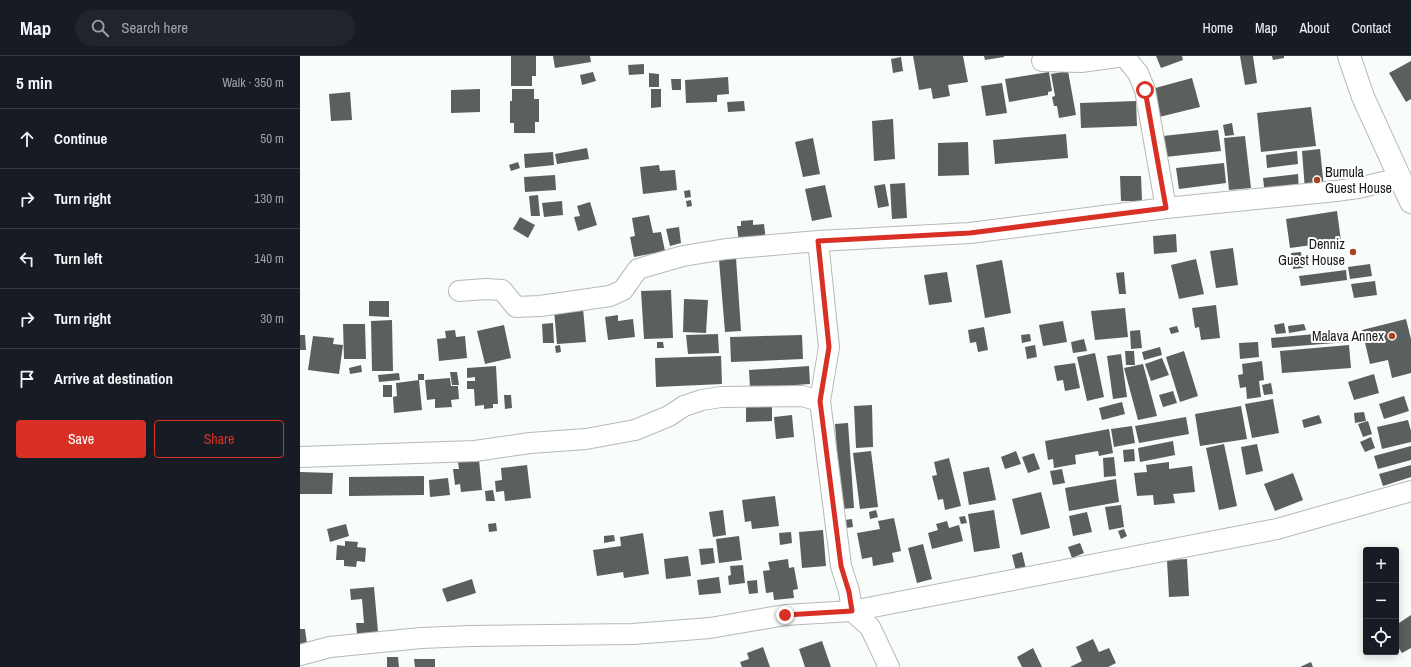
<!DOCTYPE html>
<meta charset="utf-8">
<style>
:root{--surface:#171b24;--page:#20242c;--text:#f1f3f6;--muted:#9ea1a6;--line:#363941;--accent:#d93025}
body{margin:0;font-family:"Archivo Narrow",sans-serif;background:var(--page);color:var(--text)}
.controls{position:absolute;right:12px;bottom:12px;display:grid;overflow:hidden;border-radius:4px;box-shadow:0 2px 10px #0003}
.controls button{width:36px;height:36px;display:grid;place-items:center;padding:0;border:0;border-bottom:1px solid var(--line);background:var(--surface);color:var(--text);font:20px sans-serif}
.stop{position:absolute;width:12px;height:12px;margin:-9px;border:3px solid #d93025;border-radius:50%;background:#fff}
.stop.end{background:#d93025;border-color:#fff;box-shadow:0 1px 4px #0008}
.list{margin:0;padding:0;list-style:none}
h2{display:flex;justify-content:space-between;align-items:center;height:52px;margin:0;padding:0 16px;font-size:17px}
h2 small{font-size:13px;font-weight:400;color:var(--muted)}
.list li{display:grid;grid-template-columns:26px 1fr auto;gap:12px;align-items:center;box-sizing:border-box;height:60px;padding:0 16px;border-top:1px solid var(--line)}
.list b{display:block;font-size:15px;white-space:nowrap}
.list em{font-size:13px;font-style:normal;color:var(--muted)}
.actions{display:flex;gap:8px;padding:12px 16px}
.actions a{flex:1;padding:9px 0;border:1px solid var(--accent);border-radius:4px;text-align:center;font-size:14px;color:var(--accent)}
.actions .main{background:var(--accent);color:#fff}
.icon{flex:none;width:22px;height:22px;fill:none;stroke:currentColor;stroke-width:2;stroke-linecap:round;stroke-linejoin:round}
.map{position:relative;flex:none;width:1111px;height:611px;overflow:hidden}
header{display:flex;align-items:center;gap:24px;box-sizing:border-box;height:56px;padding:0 20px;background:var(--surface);border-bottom:1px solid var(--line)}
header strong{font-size:19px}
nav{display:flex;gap:22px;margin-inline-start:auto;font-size:14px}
.search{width:280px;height:36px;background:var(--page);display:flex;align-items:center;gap:10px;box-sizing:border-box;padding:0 14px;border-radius:22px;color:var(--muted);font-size:15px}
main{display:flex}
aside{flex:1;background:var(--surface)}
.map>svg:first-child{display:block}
.building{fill:#5b5f5d}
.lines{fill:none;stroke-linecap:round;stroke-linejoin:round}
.minor-casing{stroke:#b5bab8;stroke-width:22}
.major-casing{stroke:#b5bab8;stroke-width:24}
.minor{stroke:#fff;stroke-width:20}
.major{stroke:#fff;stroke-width:22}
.route{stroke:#d93025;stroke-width:5}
.poi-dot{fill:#a94220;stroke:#fff;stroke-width:1.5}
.labels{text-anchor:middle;stroke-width:4;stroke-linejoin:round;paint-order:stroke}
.poi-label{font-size:14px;fill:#191b1a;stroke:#fff;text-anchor:end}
</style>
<header>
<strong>Map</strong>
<div class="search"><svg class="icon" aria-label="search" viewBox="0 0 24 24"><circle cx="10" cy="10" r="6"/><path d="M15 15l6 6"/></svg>Search here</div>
<nav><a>Home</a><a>Map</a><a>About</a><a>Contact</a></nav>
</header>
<main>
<aside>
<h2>5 min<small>Walk · 350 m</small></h2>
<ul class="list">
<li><svg class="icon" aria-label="ahead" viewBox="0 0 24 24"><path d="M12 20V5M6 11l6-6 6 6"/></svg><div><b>Continue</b></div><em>50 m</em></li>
<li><svg class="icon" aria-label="right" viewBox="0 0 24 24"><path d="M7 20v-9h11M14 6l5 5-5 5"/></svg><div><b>Turn right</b></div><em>130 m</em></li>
<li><svg class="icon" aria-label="left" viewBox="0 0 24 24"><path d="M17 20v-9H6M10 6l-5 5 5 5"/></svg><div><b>Turn left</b></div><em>140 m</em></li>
<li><svg class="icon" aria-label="right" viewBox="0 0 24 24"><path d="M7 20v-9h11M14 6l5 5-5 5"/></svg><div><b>Turn right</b></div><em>30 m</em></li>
<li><svg class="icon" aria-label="arrive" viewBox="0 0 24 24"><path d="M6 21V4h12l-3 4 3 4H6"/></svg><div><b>Arrive at destination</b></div></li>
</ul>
<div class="actions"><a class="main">Save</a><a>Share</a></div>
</aside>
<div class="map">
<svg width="1111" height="611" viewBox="0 0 1111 611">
<rect width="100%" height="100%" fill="#f8fdfa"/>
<path class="building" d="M211 0H236V20H232V30H211Z
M253 0H290L291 6 255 12Z
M613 0H663L668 26 648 29 650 40 633 43 631 32 619 34Z
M684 0H704V1L685 4Z
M856 0H882L883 4 861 12Z
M940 0H953L957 27 945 29Z
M972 0H984V2L973 4Z
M601 1 603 15 593 17 591 3Z
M1111 5V43L1106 46 1089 17Z
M344 8V18L329 19 328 9Z
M768 15 776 59 759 62 757 50H754L752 41 755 40 751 18Z
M293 16 296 25 282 29 280 19Z
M749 16 752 35 748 36V39L709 46 705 23Z
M349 17 359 18V31H349Z
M428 21 429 38 417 39V46L386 47 385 24Z
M892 22 900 51 855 62 848 34Z
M371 23H381V34H372Z
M702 27 707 57 686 60 681 30Z
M180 33V56L151 57V34Z
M212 33H234V43H239V66H235V77H214V67H210V45H212Z
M351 33H361V51L351 52Z
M50 36 52 64 31 65 29 38Z
M444 45 445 55 428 56 427 46Z
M836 45 837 70 781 72 780 47Z
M1011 51 1016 90 961 96 957 57Z
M593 63 595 103 574 105 572 65Z
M932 67 934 79 925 80 923 69Z
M918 74 921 95 865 101 863 80Z
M766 78 768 102 695 108 693 84Z
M945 80 951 132 929 134 924 82Z
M513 82 520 118 503 121 495 86Z
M668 86 669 119 638 120V87Z
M287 92 289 103 257 108 255 98Z
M1020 93 1024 132 1005 134 1002 95Z
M997 95 998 108 967 112 966 99Z
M253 96 254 109 225 112 224 98Z
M218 106 220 112 211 115 209 109Z
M924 107 926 127 879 133 876 112Z
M359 109 360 115 375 114 377 134 343 138 340 111Z
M998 118 999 135 965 139 963 122Z
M255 119 256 134 225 136 224 121Z
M820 120H841L842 145H821Z
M605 127 607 162 592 163 590 128Z
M585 128 589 150 578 152 574 130Z
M525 129 532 161 512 165 505 133Z
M390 134 391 141 385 142 384 135Z
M238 139 240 160H231L229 140Z
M391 144 392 150 387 151 386 145Z
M262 145 263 159 244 161 242 147Z
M290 146 297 169 278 175 274 161 280 160 277 150Z
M1037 155 1041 185 990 192 986 163Z
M349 159 353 177 361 176 365 195 334 201 330 181 335 180 332 162Z
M220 161 235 169 228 182 213 173Z
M453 164V169L464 168 466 185 439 187 437 170H441V165Z
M379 171 381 187 370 190 366 173Z
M876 178 877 196 854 198 853 180Z
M933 192 938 229 916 232 910 195Z
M1001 196 1003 212 993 213 991 197Z
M436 202 441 275 425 276 419 204Z
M896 203 904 238 879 243 871 209Z
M702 204 711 257 685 262 676 209Z
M1070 208 1072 220 1050 223 1048 211Z
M1046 214 1047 224 1001 230 999 220Z
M647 216 652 246 629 249 624 219Z
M824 216 826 238H819L816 217Z
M1075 225 1077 239 1054 242 1051 228Z
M371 234 373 282 344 283 341 235Z
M384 243 408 244 406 277 383 276Z
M69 245H89V261L69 260Z
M916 249 920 282 901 284 899 271 895 272 892 252Z
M283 252 286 286 257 288 254 254Z
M825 252 828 281 795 284 791 255Z
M318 259V265L333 263 335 281 308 284 305 261Z
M1106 263 1111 283V317L1092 322 1088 304 1070 308 1062 274Z
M92 264 93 315H72L71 265Z
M763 265 767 286 743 290 739 269Z
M253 267 254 287H243L242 268Z
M984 267 986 277 976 278 974 269Z
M43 268H65L66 303H44Z
M1004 268 1006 274 989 277 988 270Z
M204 269 211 302 185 308 177 275Z
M877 270 879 276 871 278 869 272Z
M684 271 688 294 678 296 676 286 670 287 668 274Z
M155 274 156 281 165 280 167 302 139 305 137 283 146 282 145 275Z
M840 274 842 292 831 293 830 275Z
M1048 275V286L972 292 971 282Z
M418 278 419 297 388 298 386 279Z
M730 278 731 285 722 287 721 279Z
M0 279H5L6 294H0Z
M502 279 503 303 431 306 430 281Z
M13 280 34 282 33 288 43 289 39 318 8 314Z
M784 283 787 295 773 297 771 286Z
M357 286H363L364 292H357Z
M958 286 959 301 940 303 939 287Z
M260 289 261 296 256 297 255 290Z
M735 289 737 301 727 303 725 291Z
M1049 289 1051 312 982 317 980 295Z
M860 291 862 299 844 304 842 296Z
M825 295H834L835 309H826Z
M884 295 898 340 880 346 866 301Z
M795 297 804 341 787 345 777 301Z
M821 298 827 341 813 343 807 300Z
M421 300 422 328 356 331 355 302Z
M862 302 869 319 851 325 845 308Z
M962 305 964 324 959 325 961 341 947 343 946 331 940 332 938 319 943 318 942 308Z
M775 307 780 332 765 335 763 324 757 325 754 310Z
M843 308 857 360 838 364 824 312Z
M61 309 62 316 50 318 49 312Z
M196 310 198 348H193V352L184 353V349L175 350 174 333H167V325H175V321L167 322V312Z
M509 310 510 328 450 332 449 314Z
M150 316H157L159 329H152Z
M99 317 100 324 79 326 78 319Z
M118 318H124V324H118Z
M1074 318 1079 337 1054 344 1048 326Z
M150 322 151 330H158L159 343 151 344 152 351 135 352V343L127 344 125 324Z
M119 324 122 354 94 357 93 341 97 340 96 327Z
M971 327 973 338 964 339 962 329Z
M83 329H92V341H83Z
M873 335 877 347 863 351 859 339Z
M204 339H211L212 352 205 353Z
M1104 340 1109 355 1084 363 1079 348Z
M973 343 979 377 952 382 945 348Z
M822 346 825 358 802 364 799 352Z
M472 347V365L446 366V348Z
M572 349 573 391 556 392 554 350Z
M941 350 947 383 900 390 895 358Z
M1064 356 1066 365 1055 367 1054 357Z
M492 359 494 381 476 383 474 361Z
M1019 359 1022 367 1004 372 1002 364Z
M886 361 889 378 839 387 835 370Z
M1108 364 1111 375V386L1082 393 1077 371Z
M1068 365 1072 378 1063 381 1058 368Z
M548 367 554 452 541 453 535 368Z
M832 370 835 387 814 391 811 373Z
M809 373 813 397 799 400 798 395 775 399 776 408 754 412 753 403 748 404 745 385Z
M1071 381 1075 392 1065 396 1060 386Z
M873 385 875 399 840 406 838 392Z
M924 388 937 450 919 454 906 392Z
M957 388 963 415 946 419 941 391Z
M1111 390V404L1078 413 1074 400Z
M834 393 835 405 824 406 823 394Z
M571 395 578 451 560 453 553 397Z
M716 395 721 408 705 413 701 401Z
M734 397 740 413 728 417 722 401Z
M814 401 816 420 804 421 803 402Z
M649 402 661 450 645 454 643 443 638 444 632 420 637 419 634 406Z
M179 404 182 434 161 436 160 428 155 429 153 413H159L158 406Z
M869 406V413L892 410 895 436 873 438 875 447 854 449 853 439 837 440 834 417 847 416 846 409Z
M227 409 231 442 205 445 204 435 196 436 195 425 202 424 201 412Z
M1111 409V421L1083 430 1079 418Z
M689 411 696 444 669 449 663 416Z
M762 413 765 427 753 429 750 415Z
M0 416 33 417 32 438H0Z
M993 417 1003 444 975 455 964 428Z
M124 420V439L49 440V421Z
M148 422 150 439 130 441 129 424Z
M816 423 819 446 769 455 765 432Z
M193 434 195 445H186L185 435Z
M741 436 750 472 721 479 712 443Z
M475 440 479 470 452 473 451 465 445 466 442 444Z
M821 449 824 471 809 474 805 451Z
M423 454 426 479 413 481 409 456Z
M576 454 578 461 570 463 569 456Z
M694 454 700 492 674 496 668 458Z
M787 456 792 476 773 480 769 460Z
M665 460 667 467 661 468 659 461Z
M594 462 601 495 592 497 594 506 573 510 572 501 562 503 557 477 580 473 578 465Z
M552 463 553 471 546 472 545 464Z
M647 465 649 472 659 469 663 485 632 493 628 477 638 474 636 468Z
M196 467 197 475 189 476 188 468Z
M46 468 49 480 30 486 27 473Z
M824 473 827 480 821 483 818 475Z
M523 474 526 510 502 512 499 476Z
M491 476 492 487 480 489 479 477Z
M343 477 349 518 324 522 323 516 297 520 293 494 321 490 320 481Z
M314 479 315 485 304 487V480Z
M439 480 442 504 419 507 416 483Z
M45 485 58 486 57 491 66 492 65 506 57 505 56 511 44 510V504H36L37 489 45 490Z
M780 487 784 497 772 502 768 491Z
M623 488 632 523 617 527 608 492Z
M413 492 415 507 401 509 399 493Z
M722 496 726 513 716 515 712 499Z
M388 500 391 520 366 523 364 503Z
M488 503 489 512 494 511 498 533 493 534 494 542 474 544 473 536 466 537 463 515 470 514 468 506Z
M887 503 889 540 869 541 867 504Z
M443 509 445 527 429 529 428 520 431 519 430 510Z
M419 521 421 537 399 539 397 524Z
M172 523 176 537 147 546 142 533Z
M457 524 458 537 449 538 447 525Z
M74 531 78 576 57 578 56 567H64L62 543 51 544 50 533Z
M1111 559V592L1102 597 1096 588V569Z
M0 573H5L7 588 0 589Z
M793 583 799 596 809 592 816 607 808 611H770L782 605 776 591Z
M522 585 531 611H505L499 593Z
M463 591 470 611H442L440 606 449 603 447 597Z
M733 592 742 611H722L717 601Z
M87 601H98L99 611H87Z
M114 603H135V611H115Z
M1011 606 1013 611H1000Z"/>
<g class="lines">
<g class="minor-casing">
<path id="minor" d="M742 5 781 6 824 0 838 17 845 34 866 152
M159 235 186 233 202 234 216 251 240 250 310 240 323 234 338 213 383 200 426 193 518 185
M0 401 175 395 230 387 286 383 335 374 369 360 384 350 402 344 421 341 502 340 520 345
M0 599 30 591 121 582 170 580 333 578 410 572 485 559 552 555 977 473 1111 435
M589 611 570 571 552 555 549 535 541 510 520 345 529 291 518 185 670 177 866 152 1036 135 1058 132 1100 122"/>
</g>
<g class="major-casing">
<path id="major" d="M1049 0 1063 41 1111 146"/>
</g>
<use href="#minor" class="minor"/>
<use href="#major" class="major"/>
</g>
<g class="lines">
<path class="route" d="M485 559 552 555 549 536 541 510 520 345 529 291 518 185 670 177 866 152 845 34"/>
</g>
<g class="poi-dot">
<circle cx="1017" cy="124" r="4"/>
<circle cx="1053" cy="196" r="4"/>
<circle cx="1092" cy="280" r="4"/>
</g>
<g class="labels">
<g class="poi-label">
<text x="1025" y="121" text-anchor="start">Bumula<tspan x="1025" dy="16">Guest House</tspan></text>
<text x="1045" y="193">Denniz<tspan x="1045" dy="16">Guest House</tspan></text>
<text x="1084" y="285">Malava Annex</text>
</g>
</g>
</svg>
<div class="controls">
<button>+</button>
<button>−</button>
<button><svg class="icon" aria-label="locate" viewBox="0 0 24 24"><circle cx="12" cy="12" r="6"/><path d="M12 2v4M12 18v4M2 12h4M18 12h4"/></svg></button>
</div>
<div class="stop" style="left:845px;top:34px"></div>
<div class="stop end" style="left:485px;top:559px"></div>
</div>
</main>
